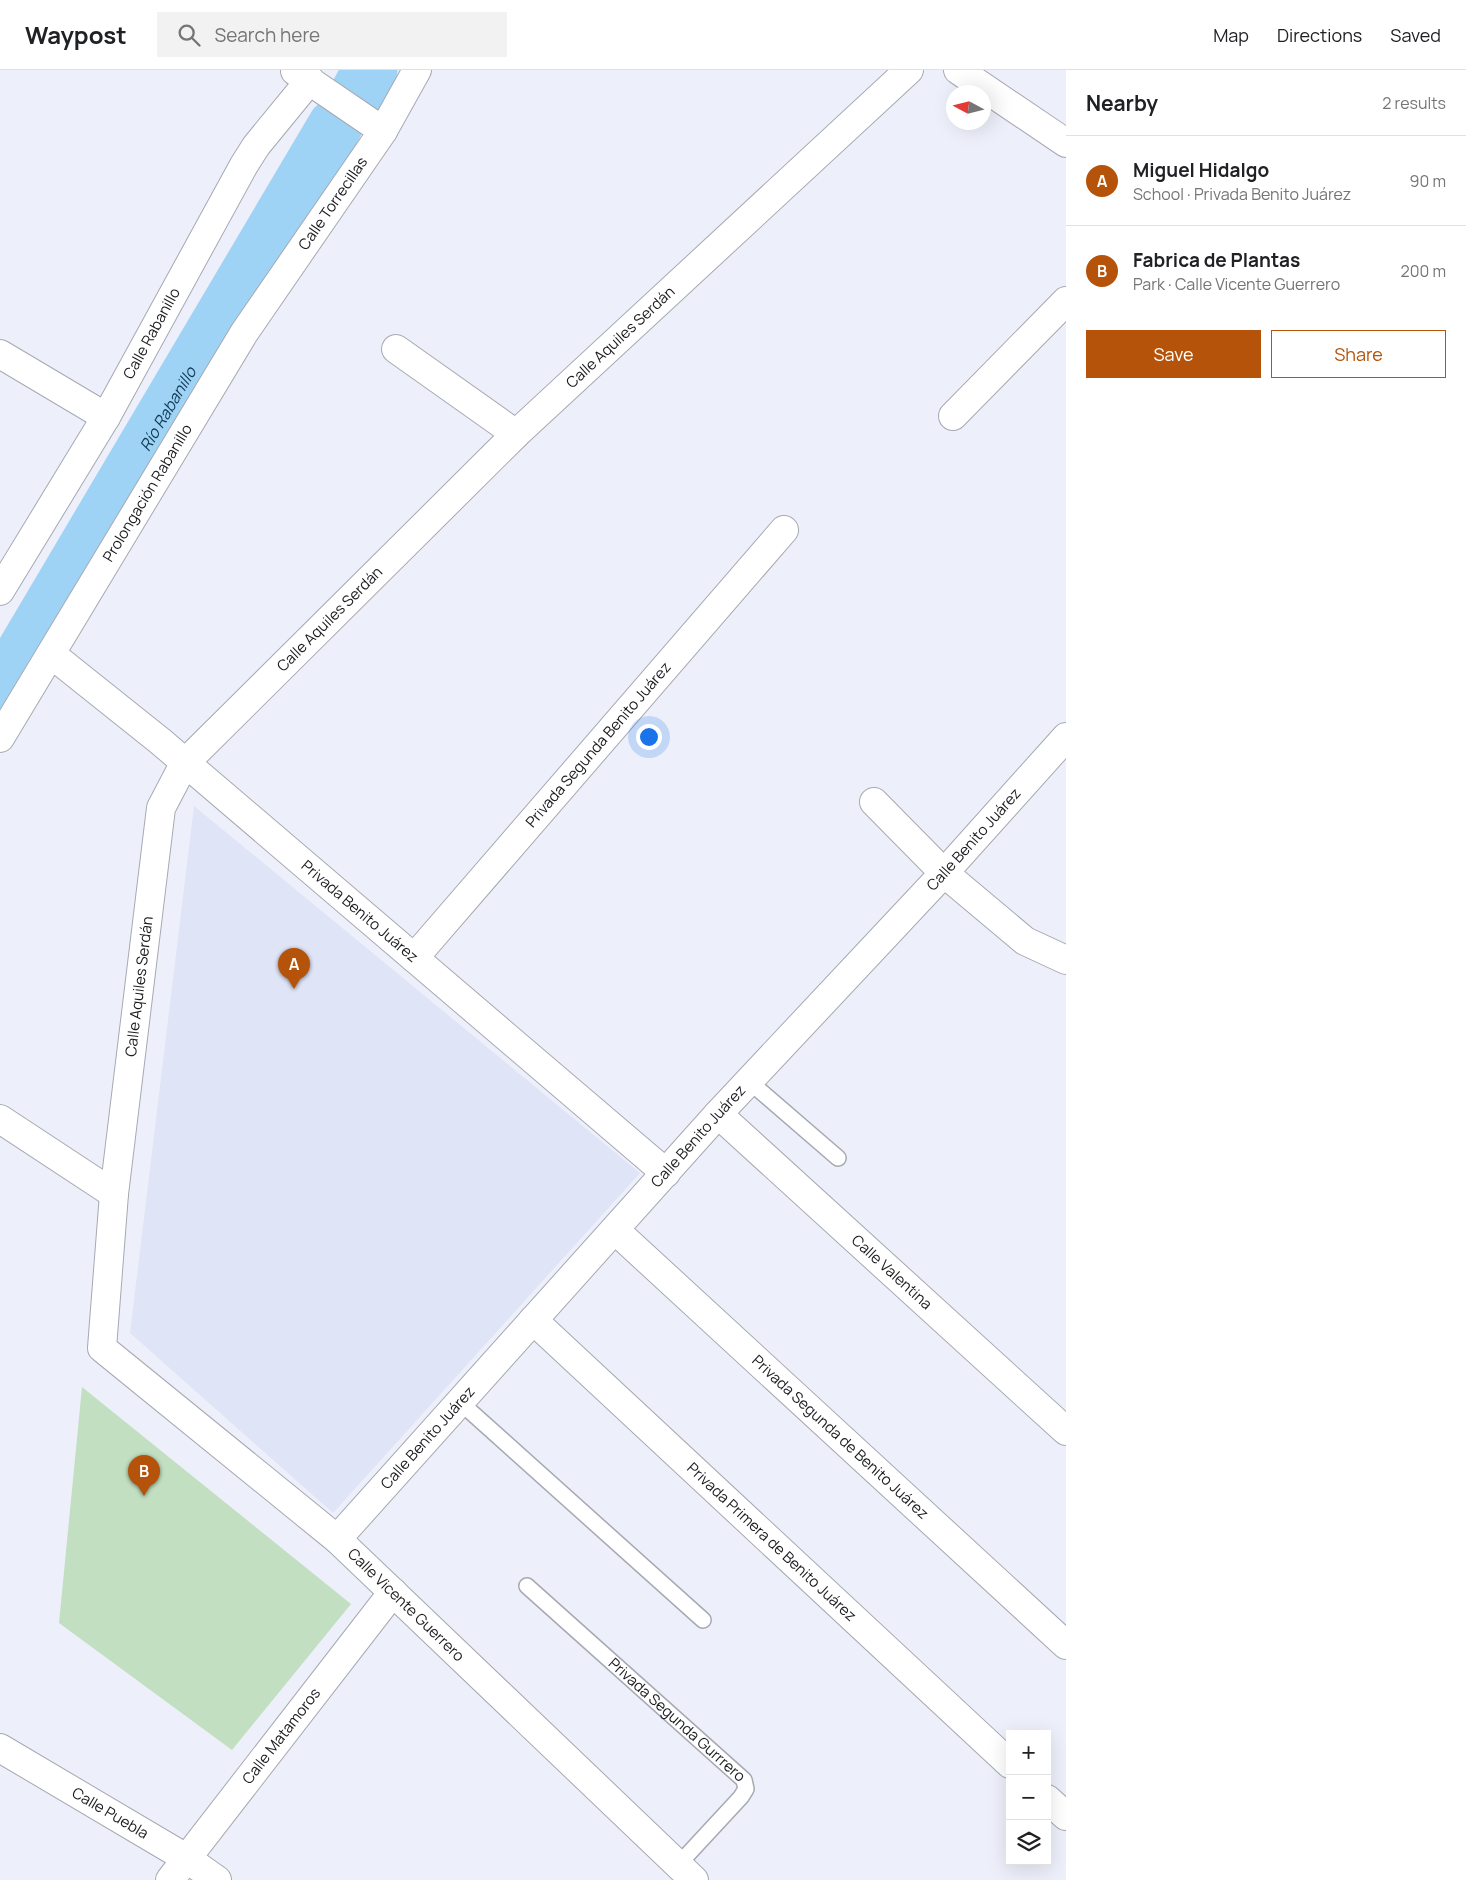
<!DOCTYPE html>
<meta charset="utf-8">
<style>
:root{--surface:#fff;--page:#f2f2f2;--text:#202124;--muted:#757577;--line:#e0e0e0;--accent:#b45309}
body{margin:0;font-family:Manrope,sans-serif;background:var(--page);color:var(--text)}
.controls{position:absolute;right:15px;bottom:15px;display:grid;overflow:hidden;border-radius:0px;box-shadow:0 5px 20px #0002}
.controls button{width:45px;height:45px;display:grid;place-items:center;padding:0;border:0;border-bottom:1px solid var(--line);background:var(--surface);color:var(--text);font:25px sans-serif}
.compass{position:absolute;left:946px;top:15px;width:45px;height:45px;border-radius:50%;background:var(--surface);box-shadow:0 5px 20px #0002;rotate:277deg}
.you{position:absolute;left:648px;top:666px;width:18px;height:18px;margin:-12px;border:4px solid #fff;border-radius:50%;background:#1a73e8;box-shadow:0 0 0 8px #1a73e833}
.badge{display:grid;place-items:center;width:32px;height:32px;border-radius:50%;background:var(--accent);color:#fff;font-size:16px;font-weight:700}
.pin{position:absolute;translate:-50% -41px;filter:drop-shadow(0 1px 2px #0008)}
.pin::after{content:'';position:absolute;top:26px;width:18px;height:15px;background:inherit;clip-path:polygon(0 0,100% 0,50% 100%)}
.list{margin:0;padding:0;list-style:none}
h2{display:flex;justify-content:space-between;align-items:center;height:65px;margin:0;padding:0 20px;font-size:21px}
h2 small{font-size:16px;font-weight:400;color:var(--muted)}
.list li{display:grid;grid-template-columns:32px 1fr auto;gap:15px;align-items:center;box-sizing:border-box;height:90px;padding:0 20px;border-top:1px solid var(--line)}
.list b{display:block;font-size:19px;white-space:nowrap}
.list p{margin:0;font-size:16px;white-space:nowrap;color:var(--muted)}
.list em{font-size:16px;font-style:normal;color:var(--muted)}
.actions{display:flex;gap:10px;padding:15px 20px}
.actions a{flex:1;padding:11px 0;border:1px solid var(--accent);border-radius:0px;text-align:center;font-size:18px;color:var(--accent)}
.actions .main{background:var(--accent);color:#fff}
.icon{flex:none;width:28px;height:28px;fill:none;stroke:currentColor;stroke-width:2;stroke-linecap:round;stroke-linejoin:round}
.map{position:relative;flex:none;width:1066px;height:1810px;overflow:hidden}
header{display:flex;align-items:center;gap:30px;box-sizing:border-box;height:70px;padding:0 25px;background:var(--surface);border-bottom:1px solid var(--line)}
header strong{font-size:24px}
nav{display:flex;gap:28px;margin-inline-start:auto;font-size:18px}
.search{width:350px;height:45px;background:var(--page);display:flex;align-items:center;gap:12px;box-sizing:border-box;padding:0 18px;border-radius:0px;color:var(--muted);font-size:19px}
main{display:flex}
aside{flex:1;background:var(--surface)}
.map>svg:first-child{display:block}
.built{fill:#dfe4f6}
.green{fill:#c2dfc1}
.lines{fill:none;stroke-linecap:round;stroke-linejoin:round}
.river{stroke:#9ed3f6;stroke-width:55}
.lane-casing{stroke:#a6a9b2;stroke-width:18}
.street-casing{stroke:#a6a9b2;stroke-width:30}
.secondary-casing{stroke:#a6a9b2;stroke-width:30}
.lane{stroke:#fff;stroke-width:15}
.street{stroke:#fff;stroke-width:28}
.secondary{stroke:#fff;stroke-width:28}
.labels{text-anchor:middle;stroke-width:4;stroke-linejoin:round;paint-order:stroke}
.street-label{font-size:15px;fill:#1a1b1e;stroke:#fefefe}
.water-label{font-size:16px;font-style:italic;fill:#0f3952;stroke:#fefefe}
</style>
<header>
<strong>Waypost</strong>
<div class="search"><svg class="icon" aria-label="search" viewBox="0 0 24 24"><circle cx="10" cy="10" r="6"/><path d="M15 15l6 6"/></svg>Search here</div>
<nav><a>Map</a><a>Directions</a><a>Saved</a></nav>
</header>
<main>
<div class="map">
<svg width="1066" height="1810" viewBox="0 0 1066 1810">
<rect width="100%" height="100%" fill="#edf0fa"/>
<path class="built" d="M194 736 640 1103 333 1443 130 1263Z"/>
<path class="green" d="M82 1317 351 1534 232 1680 59 1553Z"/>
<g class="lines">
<g class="river">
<path d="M357 24 370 0"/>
<path id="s1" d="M0 622 335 56"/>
</g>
<g class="lane-casing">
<g id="lane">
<path d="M750 1012 838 1088"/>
<path d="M461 1333 703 1550"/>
<path id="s2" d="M527 1516 744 1710 746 1719 741 1727 678 1795"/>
</g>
</g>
<g class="street-casing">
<g id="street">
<path d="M958 0 1066 73"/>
<path d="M295 1 383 61"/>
<path d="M396 279 516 364"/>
<path d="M0 284 106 347"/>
<path d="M953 346 1066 231"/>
<path id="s3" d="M0 521 106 347 244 95 256 76 310 10"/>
<path id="s4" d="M51 584 160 671 666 1103"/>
<path id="s5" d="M0 668 244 263 383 61 417 0"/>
<path d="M874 732 944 803 1025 871 1066 890"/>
<path id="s6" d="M414 888 784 460"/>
<path id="s7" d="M718 1044 1066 1361"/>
<path d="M0 1049 114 1124"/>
<path id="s8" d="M615 1160 1066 1575"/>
<path id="s9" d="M533 1250 1010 1694"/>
<path id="s10" d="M337 1469 718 1044 944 803 1066 667"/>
<path d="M1047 1729 1066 1746"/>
<path id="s11" d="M170 1810 393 1522"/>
<path id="s12" d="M694 1810 337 1469 102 1278 114 1124 161 738 184 694 516 364 909 0"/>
</g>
</g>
<g class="secondary-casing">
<g id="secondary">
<path id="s13" d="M0 1678 186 1788 217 1810"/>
</g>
</g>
<use href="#lane" class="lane"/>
<use href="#street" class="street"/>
<use href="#secondary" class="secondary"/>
</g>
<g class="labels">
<g class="street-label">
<text dy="5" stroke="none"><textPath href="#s5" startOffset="630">Calle Torrecillas</textPath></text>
<text dy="5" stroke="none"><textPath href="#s3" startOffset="299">Calle Rabanillo</textPath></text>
<text dy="5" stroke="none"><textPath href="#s12" startOffset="2000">Calle Aquiles Serdán</textPath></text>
<text dy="5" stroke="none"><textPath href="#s5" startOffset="286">Prolongación Rabanillo</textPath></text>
<text dy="5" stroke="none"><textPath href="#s12" startOffset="1595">Calle Aquiles Serdán</textPath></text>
<text dy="5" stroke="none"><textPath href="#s6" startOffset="282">Privada Segunda Benito Juárez</textPath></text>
<text dy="5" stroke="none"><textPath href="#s10" startOffset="946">Calle Benito Juárez</textPath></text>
<text dy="5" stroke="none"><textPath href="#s4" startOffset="402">Privada Benito Juárez</textPath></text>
<text dy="5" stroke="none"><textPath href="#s12" startOffset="1160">Calle Aquiles Serdán</textPath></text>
<text dy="5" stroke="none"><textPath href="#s10" startOffset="541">Calle Benito Juárez</textPath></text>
<text dy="5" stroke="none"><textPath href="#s7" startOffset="235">Calle Valentina</textPath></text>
<text dy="5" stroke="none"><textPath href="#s10" startOffset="136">Calle Benito Juárez</textPath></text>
<text dy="5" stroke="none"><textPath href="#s8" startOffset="306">Privada Segunda de Benito Juárez</textPath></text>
<text dy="5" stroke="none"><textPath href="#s9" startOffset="326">Privada Primera de Benito Juárez</textPath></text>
<text transform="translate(406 1535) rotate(44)" y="5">Calle Vicente Guerrero</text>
<text dy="5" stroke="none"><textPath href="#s2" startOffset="201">Privada Segunda Gurrrero</textPath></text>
<text dy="5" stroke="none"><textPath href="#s11" startOffset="182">Calle Matamoros</textPath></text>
<text dy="5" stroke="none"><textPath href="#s13" startOffset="128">Calle Puebla</textPath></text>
</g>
<g class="water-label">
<text dy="6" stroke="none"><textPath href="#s1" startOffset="329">Río Rabanillo</textPath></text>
</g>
</g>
</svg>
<div class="controls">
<button>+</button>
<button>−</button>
<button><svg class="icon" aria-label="layers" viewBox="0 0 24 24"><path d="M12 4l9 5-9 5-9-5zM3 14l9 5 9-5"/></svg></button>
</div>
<svg class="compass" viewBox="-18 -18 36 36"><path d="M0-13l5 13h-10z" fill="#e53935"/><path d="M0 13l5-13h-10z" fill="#757577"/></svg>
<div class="you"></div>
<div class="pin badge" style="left:294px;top:919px">A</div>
<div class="pin badge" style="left:144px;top:1426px">B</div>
</div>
<aside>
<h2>Nearby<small>2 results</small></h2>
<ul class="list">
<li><span class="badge">A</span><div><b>Miguel Hidalgo</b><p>School · Privada Benito Juárez</p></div><em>90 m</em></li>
<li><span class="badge">B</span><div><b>Fabrica de Plantas</b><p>Park · Calle Vicente Guerrero</p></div><em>200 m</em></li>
</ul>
<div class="actions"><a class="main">Save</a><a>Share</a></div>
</aside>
</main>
